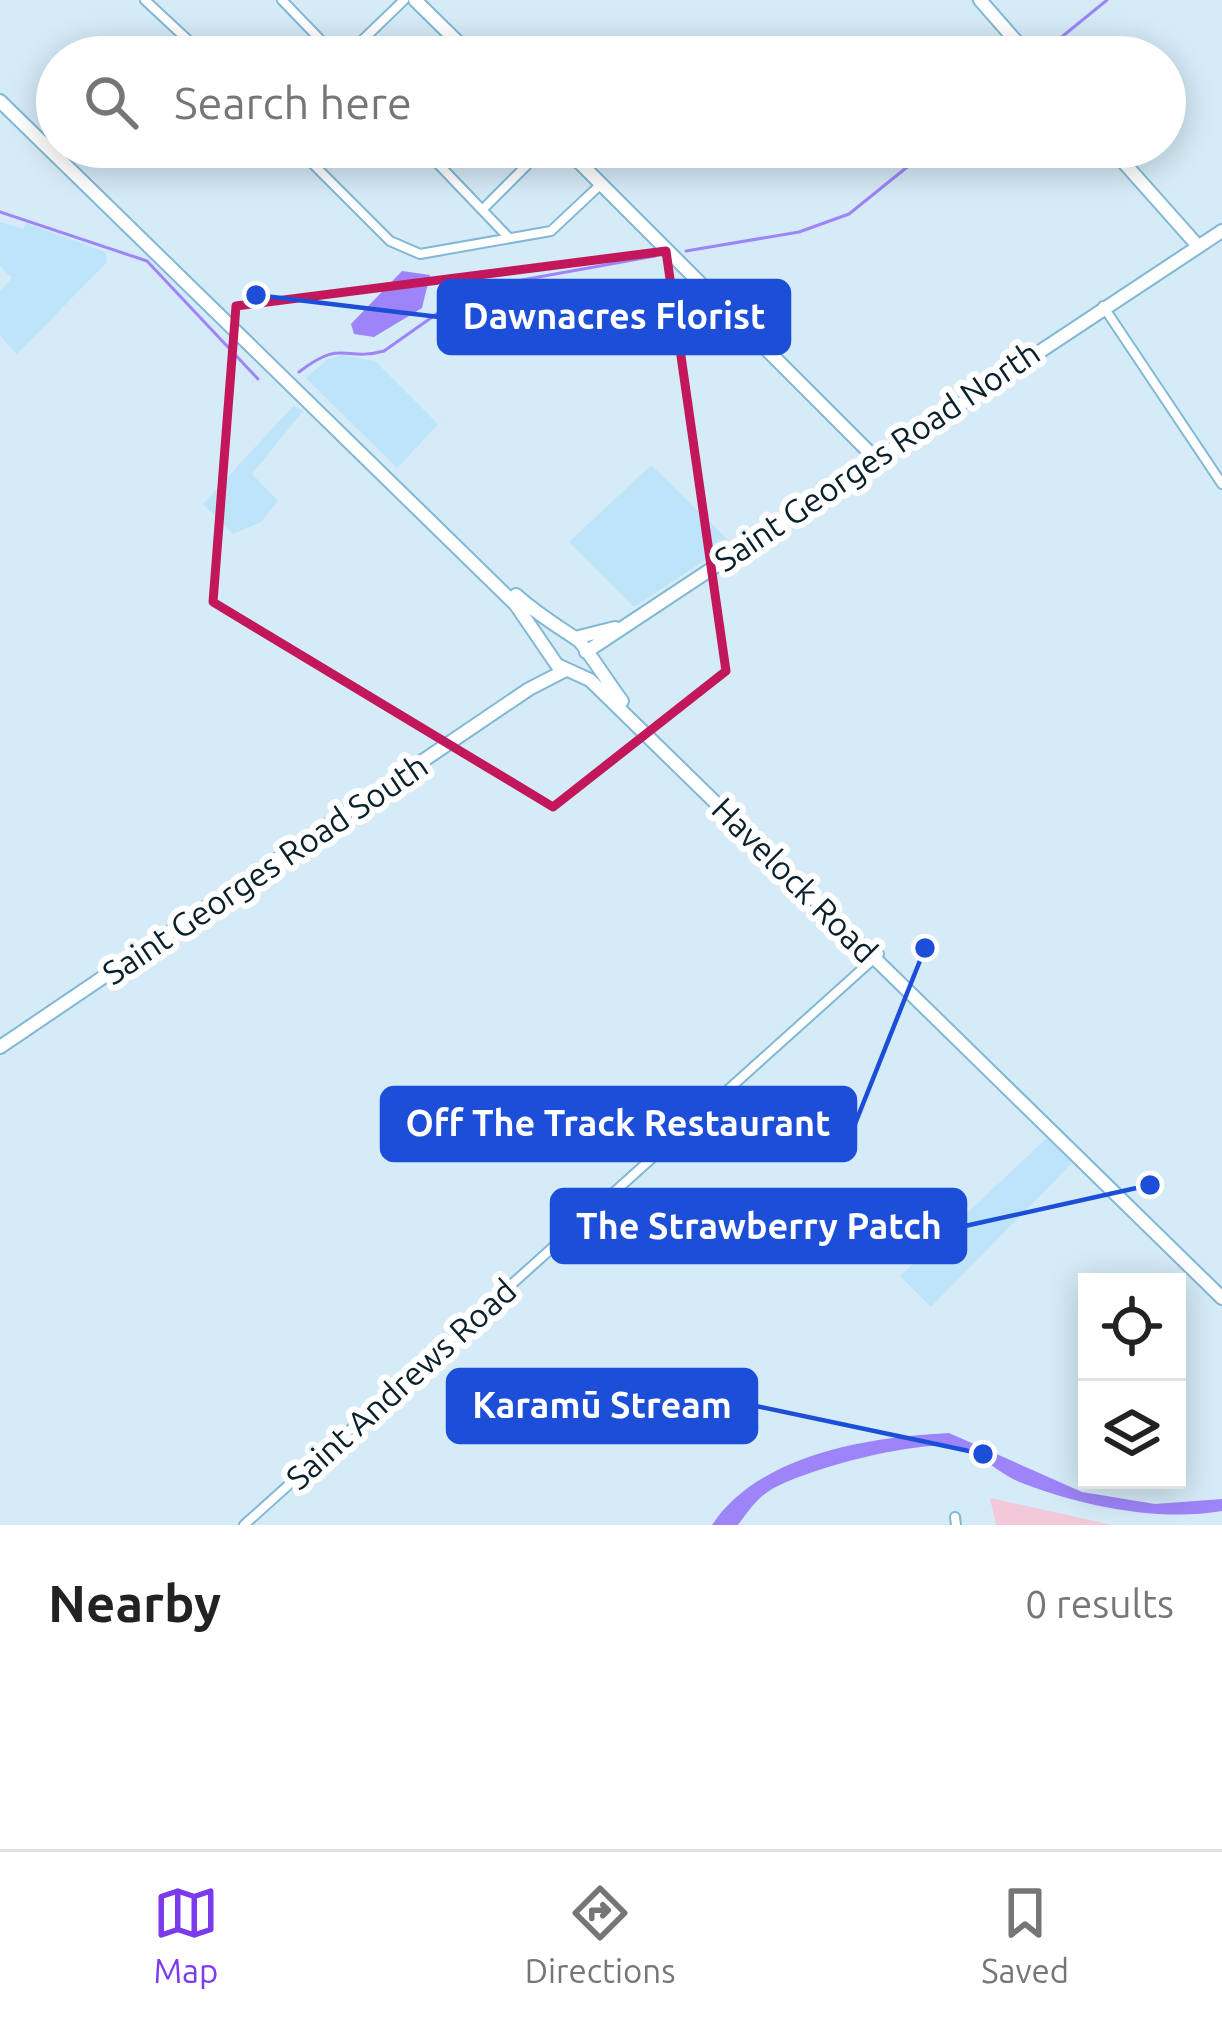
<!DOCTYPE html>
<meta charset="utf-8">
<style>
:root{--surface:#fff;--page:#f2f2f2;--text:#222;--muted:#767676;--line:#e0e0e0;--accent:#7c3aed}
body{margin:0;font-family:Ubuntu,sans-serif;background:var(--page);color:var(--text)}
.controls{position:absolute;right:36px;bottom:36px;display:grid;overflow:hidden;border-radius:0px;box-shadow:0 6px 30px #0003}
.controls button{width:108px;height:108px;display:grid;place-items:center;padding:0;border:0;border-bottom:3px solid var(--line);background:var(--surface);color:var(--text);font:60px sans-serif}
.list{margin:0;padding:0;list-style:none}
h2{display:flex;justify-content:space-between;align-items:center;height:156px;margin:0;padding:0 48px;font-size:51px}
h2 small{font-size:39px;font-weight:400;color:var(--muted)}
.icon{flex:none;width:66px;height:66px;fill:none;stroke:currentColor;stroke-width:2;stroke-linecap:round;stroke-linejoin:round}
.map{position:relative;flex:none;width:1222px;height:1525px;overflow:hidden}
.search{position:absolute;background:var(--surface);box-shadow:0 6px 30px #0003;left:36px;right:36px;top:36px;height:132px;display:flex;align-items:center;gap:30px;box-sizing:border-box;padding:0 42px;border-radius:66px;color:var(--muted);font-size:45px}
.sheet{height:324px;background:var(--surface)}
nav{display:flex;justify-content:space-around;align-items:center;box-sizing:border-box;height:168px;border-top:3px solid var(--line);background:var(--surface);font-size:33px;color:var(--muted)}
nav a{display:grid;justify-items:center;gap:6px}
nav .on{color:var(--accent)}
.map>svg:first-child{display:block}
.built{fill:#bee4f9}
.green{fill:#f3c8d9}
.water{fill:#9e84f9}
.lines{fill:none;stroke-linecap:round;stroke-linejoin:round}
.stream{stroke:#9e84f9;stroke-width:3}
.street-casing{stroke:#80b8d6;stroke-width:12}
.secondary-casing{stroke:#80b8d6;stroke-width:16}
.street{stroke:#fff;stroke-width:8}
.secondary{stroke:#fff;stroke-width:12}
.marked{fill:none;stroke:#c2185b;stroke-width:9;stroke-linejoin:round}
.labels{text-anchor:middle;stroke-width:12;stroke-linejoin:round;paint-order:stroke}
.street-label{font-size:33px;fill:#0a212c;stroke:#fff}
.leader{fill:none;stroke:#1d4ed8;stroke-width:4.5}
.callout-dot{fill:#1d4ed8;stroke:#fff;stroke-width:4.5}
.callout{fill:#1d4ed8;stroke:#1d4ed8;stroke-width:4.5}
.callout-label{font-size:36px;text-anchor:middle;font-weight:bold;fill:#fff}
</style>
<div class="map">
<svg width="1222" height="1525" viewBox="0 0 1222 1525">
<rect width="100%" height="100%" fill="#d5ebf7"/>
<path class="built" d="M0 222 23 229 26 223 105 252 107 262 17 354 0 336V291L12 278 0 266Z
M343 355 375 361 438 424 447 415 397 468 306 378 328 359Z
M294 405 303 411 252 474 278 501 261 522 233 534 203 504Z
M651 465 731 543 634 607 569 542Z
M1047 1138 1072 1163 931 1307 900 1276Z"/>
<path class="green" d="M990 1498 1112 1525H996Z"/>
<path class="water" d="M402 271 430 275 422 308 374 337 354 334 351 324Z
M949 1433 1082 1492 1155 1504 1222 1499V1511C1159 1522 1081 1506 1022 1483 996 1473 976 1448 948 1446 907 1443 805 1469 769 1491 756 1499 747 1513 738 1525H712C759 1454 869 1437 949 1433Z"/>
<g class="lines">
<path class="stream" d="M1042 53 1107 0
M0 212 147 261 258 379
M686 251 799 232 849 214 932 147
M299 372C343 338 343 362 384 351L472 289 655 256"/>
<g class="street-casing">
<path id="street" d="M145 0 206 57
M282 0 337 57
M345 57 404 0
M296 147 390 241 420 254 551 231 600 185
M422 147 509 238
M482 210 527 165
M1103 306 1222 484
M955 1517 956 1525
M244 1525 879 954"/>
</g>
<g class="secondary-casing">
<path id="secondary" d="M415 0 473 57
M980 0 1030 57
M0 101 516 605 557 665 590 680 1222 1298
M564 147 875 458
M1110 147 1198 246
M516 595C537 614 556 625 578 640 583 643 613 690 622 701
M575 638 615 628
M586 652 1222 231
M0 1047 529 689 566 670"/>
</g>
<use href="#street" class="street"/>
<use href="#secondary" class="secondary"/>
</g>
<path class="marked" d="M666 251 726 671 553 807 213 602 236 306Z"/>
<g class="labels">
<g class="street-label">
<text transform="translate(877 456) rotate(-34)" y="12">Saint Georges Road North</text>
<text transform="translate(265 869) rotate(-34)" y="12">Saint Georges Road South</text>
<text transform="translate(795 880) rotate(45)" y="12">Havelock Road</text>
<text transform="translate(401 1384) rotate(-42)" y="12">Saint Andrews Road</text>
</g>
</g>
<path class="leader" d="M256 295L439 317M925 948L855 1124M1150 1185L965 1226M983 1454L756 1406"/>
<g class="callout-dot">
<circle cx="256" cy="295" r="12"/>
<circle cx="925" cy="948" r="12"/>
<circle cx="1150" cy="1185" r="12"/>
<circle cx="983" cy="1454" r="12"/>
</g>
<g class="callout">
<rect x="439" y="281" width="350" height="72" rx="12"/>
<rect x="382" y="1088" width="473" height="72" rx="12"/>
<rect x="552" y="1190" width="413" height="72" rx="12"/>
<rect x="448" y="1370" width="308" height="72" rx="12"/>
</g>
<g class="callout-label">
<text x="614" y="329">Dawnacres Florist</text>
<text x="618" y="1136">Off The Track Restaurant</text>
<text x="759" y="1239">The Strawberry Patch</text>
<text x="602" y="1418">Karamū Stream</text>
</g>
</svg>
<div class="controls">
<button><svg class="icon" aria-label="locate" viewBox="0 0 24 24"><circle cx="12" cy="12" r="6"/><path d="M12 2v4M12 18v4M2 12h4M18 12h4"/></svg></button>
<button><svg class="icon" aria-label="layers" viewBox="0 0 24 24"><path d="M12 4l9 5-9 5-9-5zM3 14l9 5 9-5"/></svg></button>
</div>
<div class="search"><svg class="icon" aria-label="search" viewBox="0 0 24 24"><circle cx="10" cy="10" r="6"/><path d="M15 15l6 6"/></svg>Search here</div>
</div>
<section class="sheet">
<h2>Nearby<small>0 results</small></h2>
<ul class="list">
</ul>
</section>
<nav>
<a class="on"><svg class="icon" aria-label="map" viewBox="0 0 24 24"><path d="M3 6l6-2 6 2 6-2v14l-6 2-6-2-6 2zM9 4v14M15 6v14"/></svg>Map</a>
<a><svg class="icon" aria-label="directions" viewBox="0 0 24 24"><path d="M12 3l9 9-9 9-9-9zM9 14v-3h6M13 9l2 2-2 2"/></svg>Directions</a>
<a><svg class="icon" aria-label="saved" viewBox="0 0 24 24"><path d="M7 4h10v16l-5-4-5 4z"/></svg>Saved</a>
</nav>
